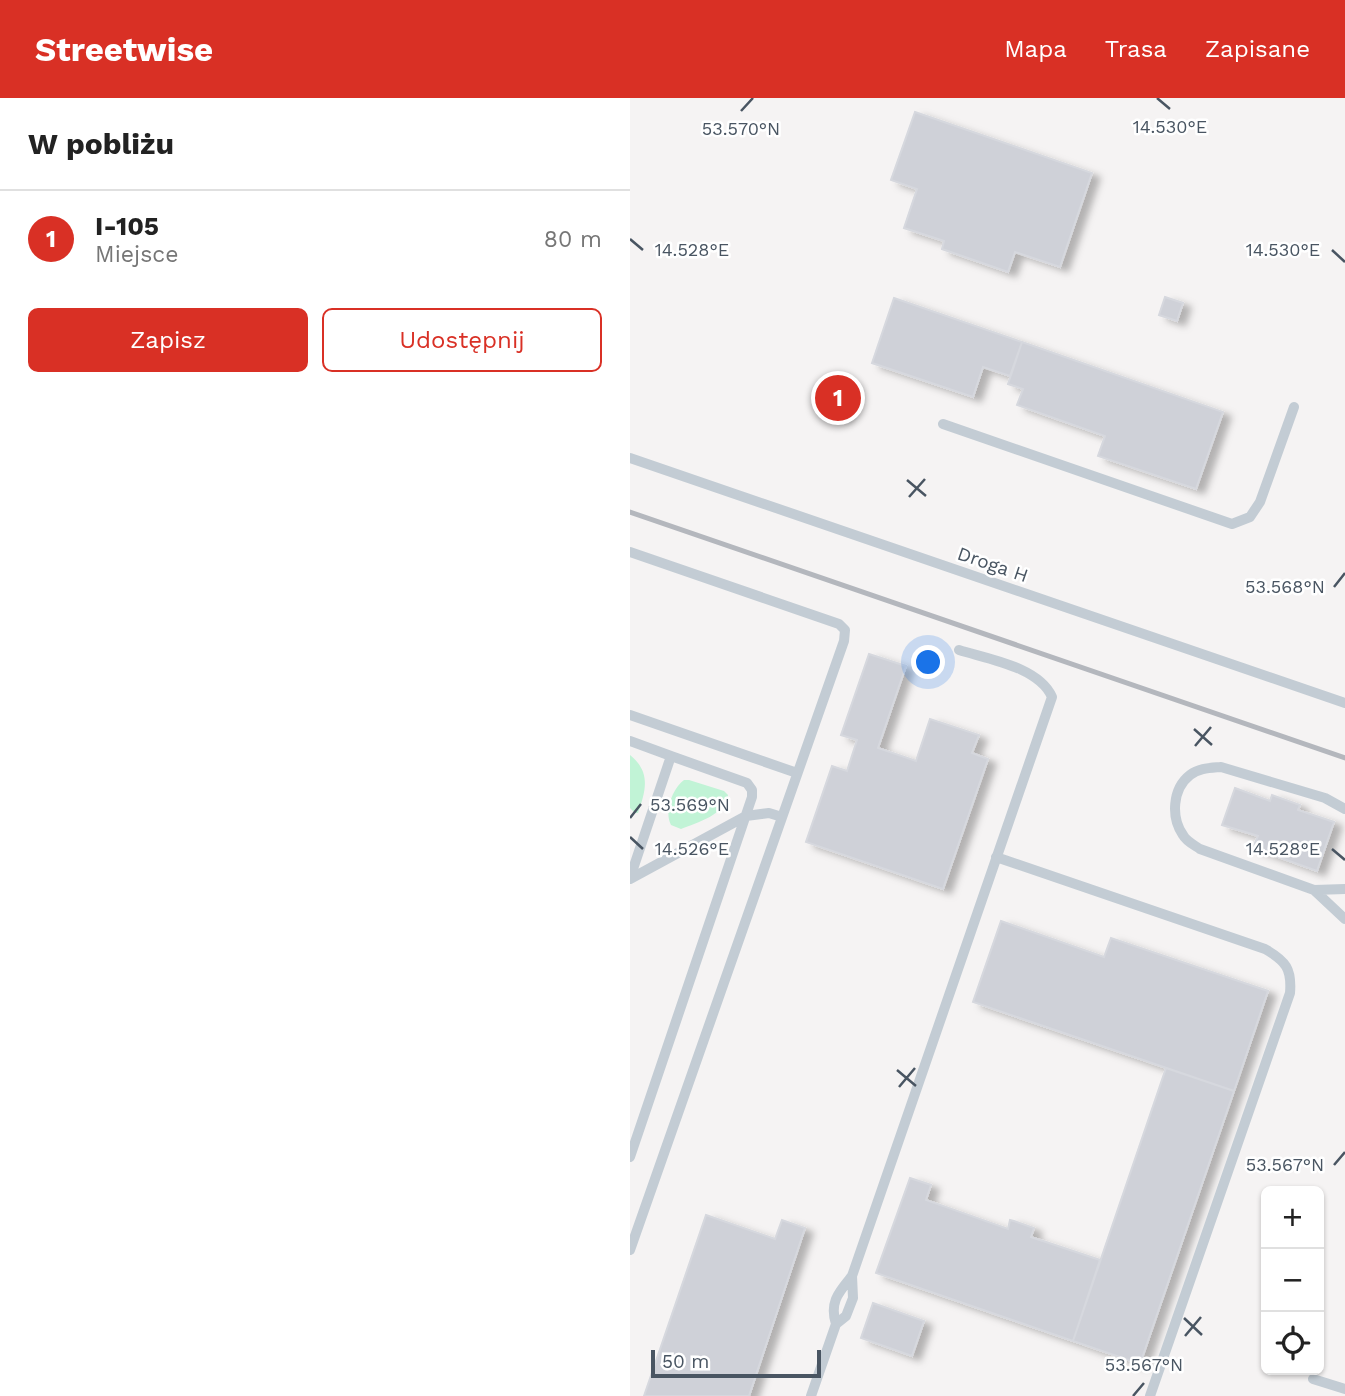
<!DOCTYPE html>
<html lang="pl">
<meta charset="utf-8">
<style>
:root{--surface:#fff;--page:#f6f6f6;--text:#222;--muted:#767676;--line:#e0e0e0;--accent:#d93025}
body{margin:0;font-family:"Work Sans",sans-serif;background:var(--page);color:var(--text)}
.controls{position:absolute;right:21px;bottom:21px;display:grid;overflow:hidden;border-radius:10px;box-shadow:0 2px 5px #0004}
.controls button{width:63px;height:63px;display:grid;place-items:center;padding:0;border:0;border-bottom:2px solid var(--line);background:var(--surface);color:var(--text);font:35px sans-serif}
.scale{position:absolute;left:21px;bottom:18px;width:170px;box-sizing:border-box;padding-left:7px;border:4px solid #495562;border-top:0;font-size:19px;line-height:24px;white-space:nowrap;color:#495562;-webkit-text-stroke:5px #fff;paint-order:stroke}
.you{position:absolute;left:299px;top:565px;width:24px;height:24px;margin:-18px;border:5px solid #fff;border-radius:50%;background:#1a73e8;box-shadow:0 0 0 10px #1a73e833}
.badge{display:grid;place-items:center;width:46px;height:46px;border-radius:50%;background:var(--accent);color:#fff;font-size:23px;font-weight:700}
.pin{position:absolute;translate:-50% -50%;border:4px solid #fff;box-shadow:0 2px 7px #0006}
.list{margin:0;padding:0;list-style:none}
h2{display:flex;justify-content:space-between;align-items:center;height:91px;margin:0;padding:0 28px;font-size:30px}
h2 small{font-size:23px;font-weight:400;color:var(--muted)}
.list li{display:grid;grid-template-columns:46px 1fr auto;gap:21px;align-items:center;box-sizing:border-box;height:98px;padding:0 28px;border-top:2px solid var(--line)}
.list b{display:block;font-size:26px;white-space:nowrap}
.list p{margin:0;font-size:23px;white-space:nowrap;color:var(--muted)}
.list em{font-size:23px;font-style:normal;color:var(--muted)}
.actions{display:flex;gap:14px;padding:21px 28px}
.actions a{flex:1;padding:16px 0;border:2px solid var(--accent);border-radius:10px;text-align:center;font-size:24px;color:var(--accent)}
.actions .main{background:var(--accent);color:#fff}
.icon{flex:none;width:38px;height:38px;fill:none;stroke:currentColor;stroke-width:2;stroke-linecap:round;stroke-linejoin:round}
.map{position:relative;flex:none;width:715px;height:1298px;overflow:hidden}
header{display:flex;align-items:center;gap:42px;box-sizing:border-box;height:98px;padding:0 35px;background:var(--accent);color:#fff}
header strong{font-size:33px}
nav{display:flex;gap:38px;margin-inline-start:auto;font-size:24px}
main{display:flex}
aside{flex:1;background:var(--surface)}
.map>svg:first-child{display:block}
.green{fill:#c1f3d6}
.building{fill:#cfd1d8;stroke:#d6d8de;stroke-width:2;filter:url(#shadow)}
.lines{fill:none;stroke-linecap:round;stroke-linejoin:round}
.lane{stroke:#c3ccd4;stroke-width:10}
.rail{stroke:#b4b7bd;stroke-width:5}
.ticks{fill:none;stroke:#495562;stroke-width:2.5}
.labels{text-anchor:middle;stroke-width:5;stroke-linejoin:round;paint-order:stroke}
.street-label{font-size:19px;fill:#495562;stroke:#fff}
.ticks-label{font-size:18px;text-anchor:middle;fill:#495562;stroke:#fff;stroke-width:5;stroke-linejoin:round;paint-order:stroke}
</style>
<header>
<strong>Streetwise</strong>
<nav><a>Mapa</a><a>Trasa</a><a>Zapisane</a></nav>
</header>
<main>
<aside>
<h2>W pobliżu<small></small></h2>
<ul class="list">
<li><span class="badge">1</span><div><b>I-105</b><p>Miejsce</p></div><em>80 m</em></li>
</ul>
<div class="actions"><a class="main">Zapisz</a><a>Udostępnij</a></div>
</aside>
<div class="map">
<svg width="715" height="1298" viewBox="0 0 715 1298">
<defs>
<filter id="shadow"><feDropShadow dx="8" dy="4.5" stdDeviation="3.5" flood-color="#0004"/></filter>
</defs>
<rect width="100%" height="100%" fill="#f5f3f3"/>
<path class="green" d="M0 657C21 674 16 692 8 715H5L0 710Z
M54 682H59L94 693 98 697C96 716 67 725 51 731L41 727C34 714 42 691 54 682Z"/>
<path class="building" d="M285 14 462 75 430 169 385 154 378 174 312 151 314 143 274 130 287 91 261 82Z
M535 199 553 205 547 223 529 217Z
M264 200 392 244 380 278 353 269 343 299 242 265Z
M392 244 593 314 566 391 468 358 475 338 387 307 393 291 378 286Z
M204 282 223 288 212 318 194 312Z
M239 556 276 568 248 650 286 663 300 621 349 637 342 655 358 661 313 791 176 744 202 668 217 673 227 642 211 637Z
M605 690 640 703 642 697 670 707 668 712 704 724 687 773 623 750 628 738 592 727Z
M371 823 474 859 481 840 638 893 604 993 343 904Z
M536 970 604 993 510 1266 443 1243Z
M280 1080 301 1087 296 1102 378 1131 380 1122 384 1123 404 1130 401 1139 470 1162 443 1243 246 1175Z
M76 1117 145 1141 152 1122 175 1130 119 1298H14Z
M243 1205 294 1223 282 1258 231 1240Z"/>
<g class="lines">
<path class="lane" d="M313 326 602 426 620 419 630 404 664 309
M0 360 715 605
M0 454 209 526 215 532 214 543 0 1152
M0 617 167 675
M0 643 41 658 0 780
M715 711 695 700 591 669C580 670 569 670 560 677 542 691 541 720 553 737 556 743 564 747 570 751L684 792 715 791
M366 759 635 851C656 863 662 871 660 895L520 1298
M0 781 116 718 139 715 152 719
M684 792 715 821
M0 1059 122 699V692L117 685 41 658
M206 1226C199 1204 209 1194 222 1178
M683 1281 715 1291
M181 1298 206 1226 216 1218 223 1200 222 1178 422 599C409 569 358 561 329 552"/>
<path class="rail" d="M0 414 715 660"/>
</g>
<path class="ticks" d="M527 0 540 11M111 13 123 0M0 141 13 152M702 152 715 164M277 382 296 398M279 399 295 381M704 489 715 475M564 631 582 647M565 648 581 629M0 720 11 706M0 739 13 751M702 751 715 762M267 972 286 988M269 989 285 970M704 1067 715 1054M554 1220 572 1237M555 1238 571 1219M503 1298 514 1285"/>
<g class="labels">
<g class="street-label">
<text transform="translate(363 466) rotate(19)" y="7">Droga H</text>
</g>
</g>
<g class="ticks-label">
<text x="540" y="35">14.530°E</text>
<text x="111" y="37">53.570°N</text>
<text x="62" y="158">14.528°E</text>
<text x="653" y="158">14.530°E</text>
<text x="655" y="495">53.568°N</text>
<text x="60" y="713">53.569°N</text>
<text x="62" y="757">14.526°E</text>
<text x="653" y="757">14.528°E</text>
<text x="655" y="1073">53.567°N</text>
<text x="514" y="1273">53.567°N</text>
</g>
</svg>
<div class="controls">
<button>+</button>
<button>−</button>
<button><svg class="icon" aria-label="locate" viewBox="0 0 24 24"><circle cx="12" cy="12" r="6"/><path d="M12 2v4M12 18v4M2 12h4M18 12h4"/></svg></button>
</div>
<div class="scale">50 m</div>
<div class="you"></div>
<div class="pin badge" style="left:208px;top:300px">1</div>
</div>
</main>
